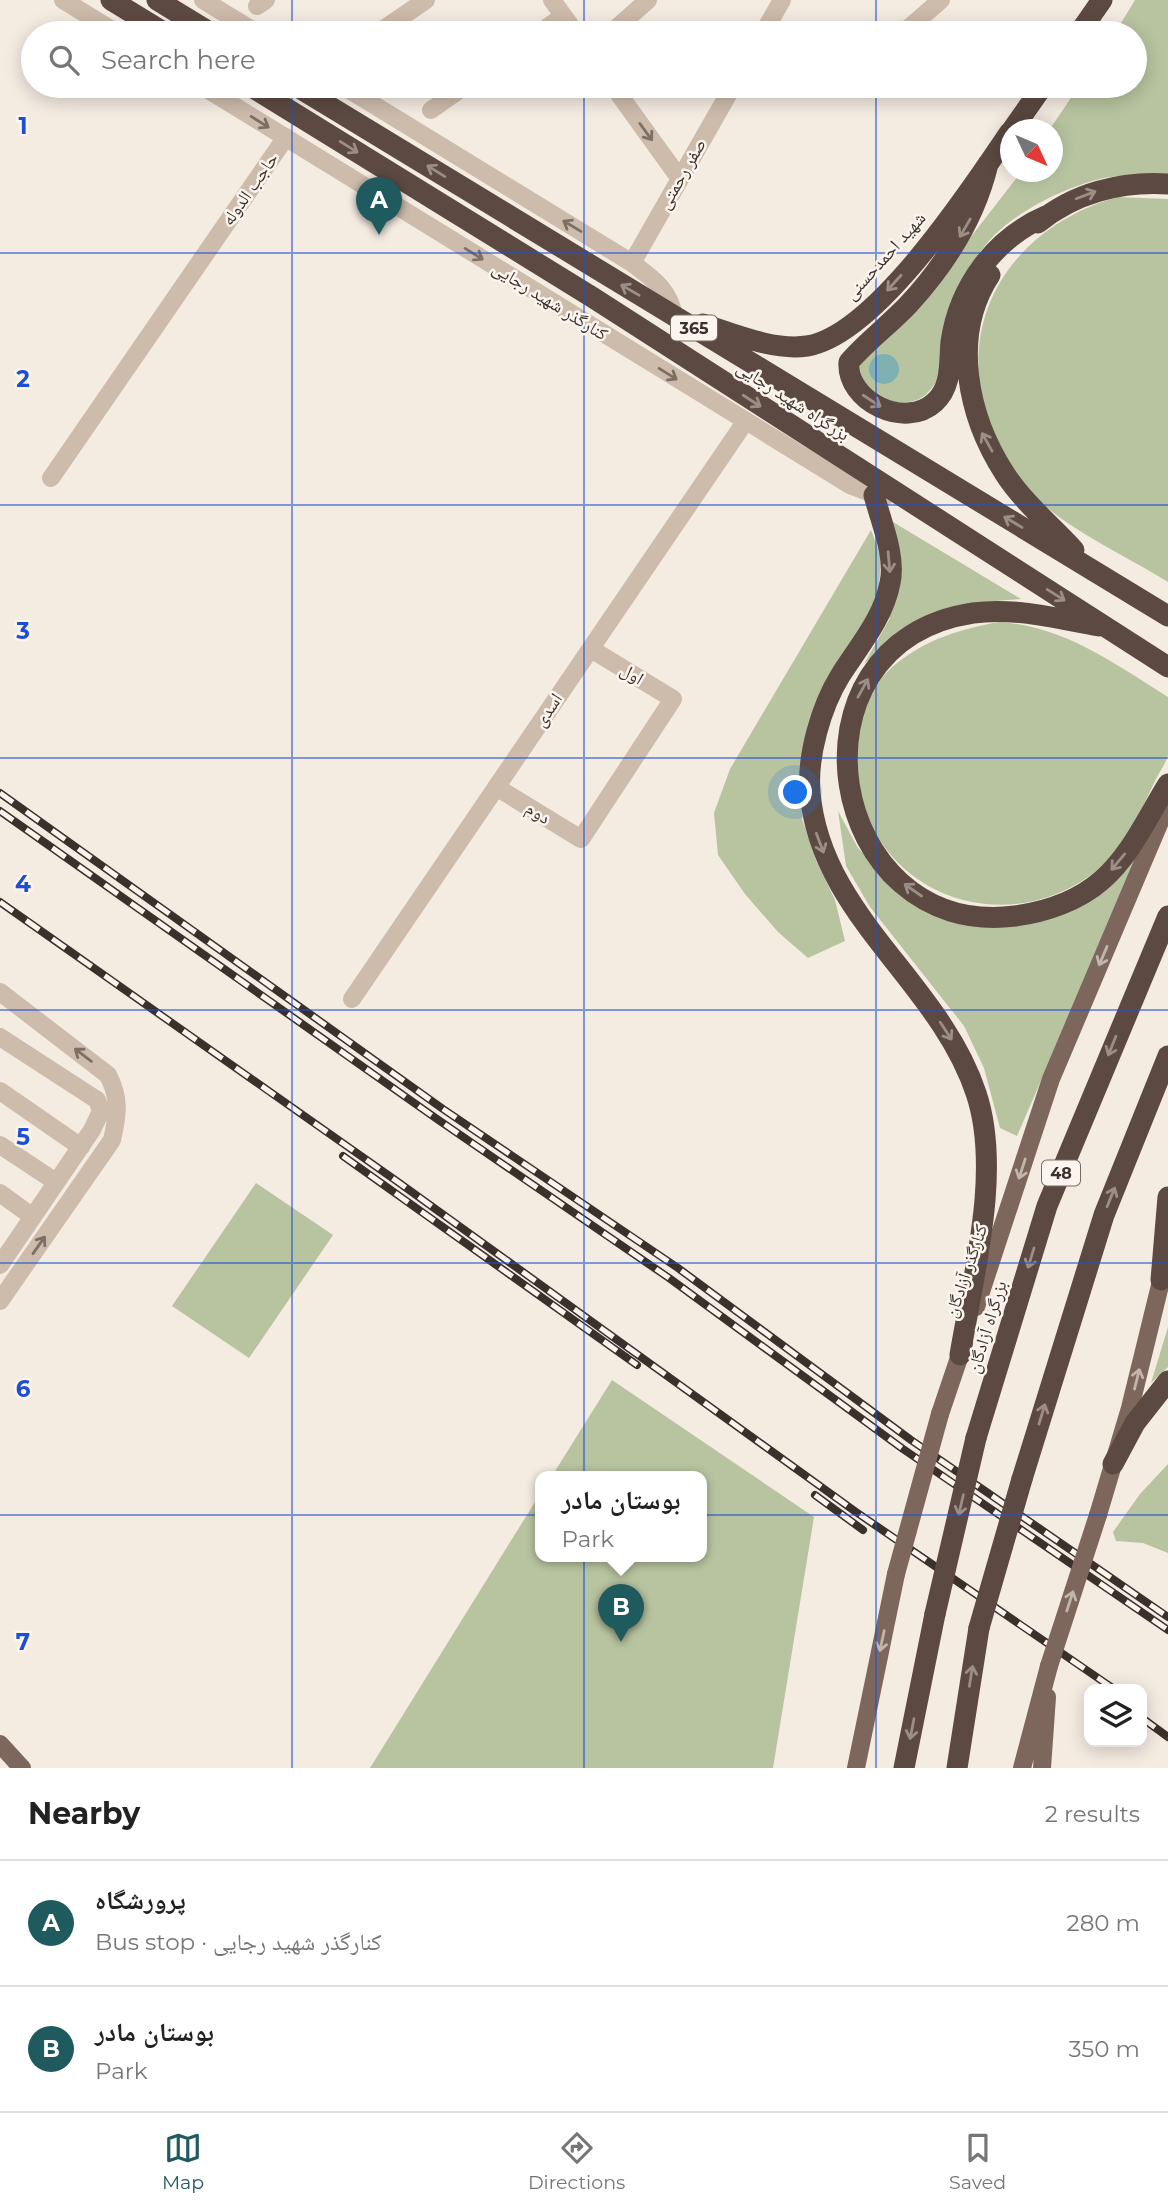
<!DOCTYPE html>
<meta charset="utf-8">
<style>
:root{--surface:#fff;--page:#f6f6f6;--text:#222;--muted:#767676;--line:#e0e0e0;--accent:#1f5a5e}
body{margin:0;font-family:Montserrat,"Noto Naskh Arabic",sans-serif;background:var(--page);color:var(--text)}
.controls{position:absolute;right:21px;bottom:21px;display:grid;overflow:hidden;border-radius:14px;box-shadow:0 4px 18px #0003}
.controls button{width:63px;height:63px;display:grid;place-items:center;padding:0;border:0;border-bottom:2px solid var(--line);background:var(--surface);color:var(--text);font:35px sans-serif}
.compass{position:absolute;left:1000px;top:119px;width:63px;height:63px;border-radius:50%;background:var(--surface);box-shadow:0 4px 18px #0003;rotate:134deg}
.you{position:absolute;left:796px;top:793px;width:24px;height:24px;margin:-18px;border:5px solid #fff;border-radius:50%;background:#1a73e8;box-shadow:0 0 0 10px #1a73e833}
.badge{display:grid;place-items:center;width:46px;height:46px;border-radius:50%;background:var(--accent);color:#fff;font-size:23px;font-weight:700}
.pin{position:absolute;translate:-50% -58px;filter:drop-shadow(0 2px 4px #0008)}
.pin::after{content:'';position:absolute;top:37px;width:24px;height:21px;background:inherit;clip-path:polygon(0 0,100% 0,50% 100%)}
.popup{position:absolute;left:535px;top:1471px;width:172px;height:91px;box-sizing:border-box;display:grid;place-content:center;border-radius:14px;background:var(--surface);filter:drop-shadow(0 2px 5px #0005);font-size:23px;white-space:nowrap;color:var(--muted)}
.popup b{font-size:26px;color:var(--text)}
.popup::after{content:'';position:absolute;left:50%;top:100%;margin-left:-14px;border:14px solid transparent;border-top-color:var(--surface)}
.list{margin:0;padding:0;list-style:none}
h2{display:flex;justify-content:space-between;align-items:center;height:91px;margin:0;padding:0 28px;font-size:30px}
h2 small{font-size:23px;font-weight:400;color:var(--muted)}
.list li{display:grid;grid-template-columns:46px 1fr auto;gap:21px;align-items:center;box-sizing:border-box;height:126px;padding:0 28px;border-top:2px solid var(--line)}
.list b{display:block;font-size:26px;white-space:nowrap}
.list p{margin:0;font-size:23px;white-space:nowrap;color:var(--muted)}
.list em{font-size:23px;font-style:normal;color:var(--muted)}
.icon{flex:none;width:38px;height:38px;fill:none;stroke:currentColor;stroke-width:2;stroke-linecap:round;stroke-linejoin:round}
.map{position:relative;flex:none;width:1168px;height:1768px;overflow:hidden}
.search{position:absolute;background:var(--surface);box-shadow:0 4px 18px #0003;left:21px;right:21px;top:21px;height:77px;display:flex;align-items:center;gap:18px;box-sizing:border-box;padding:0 24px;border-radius:38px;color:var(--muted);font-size:26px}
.sheet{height:343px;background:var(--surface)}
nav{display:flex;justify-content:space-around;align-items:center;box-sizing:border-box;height:98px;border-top:2px solid var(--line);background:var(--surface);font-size:19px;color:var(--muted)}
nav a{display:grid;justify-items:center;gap:4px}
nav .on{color:var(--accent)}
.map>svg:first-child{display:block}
.green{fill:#b8c4a0}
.water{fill:#7fb0b2}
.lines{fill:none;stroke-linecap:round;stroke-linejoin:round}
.minor{stroke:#cdbbac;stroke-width:18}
.major{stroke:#7d675c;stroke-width:18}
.highway{stroke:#5c4a42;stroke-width:21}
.rail-casing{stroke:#3b302b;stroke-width:8}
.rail{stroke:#fbf5ee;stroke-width:5;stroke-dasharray:16;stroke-linecap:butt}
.major-bridge{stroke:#7d675c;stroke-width:18}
.highway-bridge{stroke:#5c4a42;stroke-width:21}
.oneway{stroke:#7d6f65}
.oneway2{stroke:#9c8e87}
.oneway3{stroke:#c2b5ac}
.grid{fill:none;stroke:#1d4ed8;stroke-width:2;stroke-opacity:0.55}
.labels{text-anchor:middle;stroke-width:5;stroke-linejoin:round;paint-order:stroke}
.shield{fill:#fbf5ee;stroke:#756b66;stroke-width:2}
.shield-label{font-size:16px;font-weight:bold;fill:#3b302b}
.street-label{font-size:18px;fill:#3b302b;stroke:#fbf5ee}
.grid-label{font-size:23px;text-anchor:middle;font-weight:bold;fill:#1d4ed8;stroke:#fbf5ee;stroke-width:5;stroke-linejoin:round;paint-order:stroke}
</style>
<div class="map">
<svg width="1168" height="1768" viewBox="0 0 1168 1768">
<rect width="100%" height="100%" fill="#f4ebe1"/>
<path class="green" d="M1135 0H1168V176C1147 176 1125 174 1104 178 1063 187 995 220 976 260 959 294 950 341 939 378 934 385 928 394 921 398 896 412 859 393 860 365L960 251 1021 172H1052V130L1050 129 1079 86H1135V33H1115Z
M1117 197 1168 199V582C1127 556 1057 525 1027 488 935 375 978 238 1117 197Z
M883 516 1021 599C946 604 920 613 864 664L889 620 900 578Z
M871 530 881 556 879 588 802 777V819L816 860 835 900 845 941 808 958 778 932 745 894 718 855 714 813 730 769Z
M999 622C1064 626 1115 664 1168 697 1168 715 1168 737 1168 755 1166 763 1160 771 1156 779 1140 812 1125 847 1096 871 1025 928 918 912 873 829 846 781 851 699 897 663 927 639 961 629 999 622Z
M1158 810 1017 1136 1000 1128 984 1068 964 1026 870 907 846 866 838 811 858 848 906 897 939 915 973 924H1020L1069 911Z
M256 1183 333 1235 249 1358 172 1306Z
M1168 1327V1367L1151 1383Z
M612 1380 814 1517 773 1768H370L540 1494V1556H702V1476H552Z
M1168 1464V1553L1143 1543 1116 1541 1113 1532 1140 1494Z"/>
<path class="water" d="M869 369a15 15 0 1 1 30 0a15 15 0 1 1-30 0Z"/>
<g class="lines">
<path class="minor" d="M63 0 117 33
M203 0 257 33
M552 0 576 33
M257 6 266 0
M378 33 426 0
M539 33 563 16
M611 33 648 0
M763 33 782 0
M903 33 941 0
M202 86 850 485 884 498
M343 86 632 263C653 279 669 289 674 316
M613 86 680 179
M431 110 465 86
M632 263 733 86
M51 478 286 137
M496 787 581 839 673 699 591 649
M0 992 108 1075C120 1098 118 1114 112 1140L0 1301
M352 999 745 422
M0 1037 97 1100 101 1111 92 1130 0 1265
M0 1091 81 1147
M0 1145 56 1182
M0 1193 33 1217"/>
<path class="major" d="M976 1307 1051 1079 1168 803
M940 1414 964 1343
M1098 1515 1130 1408 1164 1269
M0 1744 22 1768
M856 1768 896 1574
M1022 1768 1049 1666
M1042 1768 1047 1697"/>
<path class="highway" d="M111 0 165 33
M157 0 211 33
M1079 33 1102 0
M250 86 592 297 1168 667
M296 86 1168 616
M1012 130 1043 86
M988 164C975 218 946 264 908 305 889 325 867 341 849 362 846 401 905 430 935 402 952 386 949 364 951 342 959 286 995 238 1046 216
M1038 223C1074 193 1121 181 1168 184
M990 275C950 336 968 417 1005 474 1023 502 1052 526 1074 550
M703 324C734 334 774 351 807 346 876 335 972 188 1010 132
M874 495C881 522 896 556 890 583 883 619 859 646 840 676 821 707 807 756 810 792 820 915 939 981 976 1093 1002 1170 973 1276 960 1355
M1099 626C1058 619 1015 607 973 613 776 643 826 940 1015 916 1045 912 1078 901 1102 880 1131 855 1148 816 1168 784
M1161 1280 1168 1197
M976 1438 1047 1206 1168 916
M1113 1464 1135 1423 1168 1381
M1022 1479 1104 1215 1168 1056
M904 1768 935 1614
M957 1768 979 1628"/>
<g class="rail-casing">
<path id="rail" d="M0 793 443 1109 678 1268 911 1440 1168 1617
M0 811 437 1119 669 1278 903 1449 1168 1630
M0 902 398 1182 856 1512 1114 1689
M343 1156 637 1365
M815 1495 863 1530
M1142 1718 1168 1737"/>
</g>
<use href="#rail" class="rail"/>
<path class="major-bridge" d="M896 1574 940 1414
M1049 1666 1098 1515"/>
<path class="highway-bridge" d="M935 1614 976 1438
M979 1628 1022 1479"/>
</g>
<defs><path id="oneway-shaft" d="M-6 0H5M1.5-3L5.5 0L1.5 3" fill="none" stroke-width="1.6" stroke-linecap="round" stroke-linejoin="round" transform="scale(1.75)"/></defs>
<g class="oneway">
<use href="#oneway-shaft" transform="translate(260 122) rotate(32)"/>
<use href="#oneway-shaft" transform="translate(646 132) rotate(54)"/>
<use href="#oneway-shaft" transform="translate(572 226) rotate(-149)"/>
<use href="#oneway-shaft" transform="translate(474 254) rotate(32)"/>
<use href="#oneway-shaft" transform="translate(668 374) rotate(32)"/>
<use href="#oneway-shaft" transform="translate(83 1055) rotate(-143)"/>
<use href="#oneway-shaft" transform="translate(39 1245) rotate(-55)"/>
</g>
<g class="oneway2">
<use href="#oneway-shaft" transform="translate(349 147) rotate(32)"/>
<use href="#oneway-shaft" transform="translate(436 171) rotate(-148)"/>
<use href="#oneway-shaft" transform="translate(1086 195) rotate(-21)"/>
<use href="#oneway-shaft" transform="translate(965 228) rotate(120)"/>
<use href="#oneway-shaft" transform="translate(894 283) rotate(132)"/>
<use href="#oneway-shaft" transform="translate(630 290) rotate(-150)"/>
<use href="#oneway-shaft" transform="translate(752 401) rotate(33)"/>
<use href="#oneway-shaft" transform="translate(872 401) rotate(33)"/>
<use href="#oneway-shaft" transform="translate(987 442) rotate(-119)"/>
<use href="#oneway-shaft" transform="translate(1013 522) rotate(-149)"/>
<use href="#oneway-shaft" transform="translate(889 562) rotate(85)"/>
<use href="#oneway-shaft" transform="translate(1056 595) rotate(32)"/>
<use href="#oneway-shaft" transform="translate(863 688) rotate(-61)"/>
<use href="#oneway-shaft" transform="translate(820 843) rotate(69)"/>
<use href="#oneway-shaft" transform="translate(1118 862) rotate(130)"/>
<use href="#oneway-shaft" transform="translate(913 890) rotate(-145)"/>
<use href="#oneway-shaft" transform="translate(946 1031) rotate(57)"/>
<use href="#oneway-shaft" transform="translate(1112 1046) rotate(112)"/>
<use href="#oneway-shaft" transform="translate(1111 1197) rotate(-68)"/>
<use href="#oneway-shaft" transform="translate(1031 1258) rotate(107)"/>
<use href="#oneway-shaft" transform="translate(1042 1414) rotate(-73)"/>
<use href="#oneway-shaft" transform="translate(961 1505) rotate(103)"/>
<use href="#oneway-shaft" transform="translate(971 1676) rotate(-81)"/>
<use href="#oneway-shaft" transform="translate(912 1729) rotate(101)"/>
</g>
<g class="oneway3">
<use href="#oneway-shaft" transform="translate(1103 956) rotate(113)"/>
<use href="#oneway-shaft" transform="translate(1022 1169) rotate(108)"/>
<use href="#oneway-shaft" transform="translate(1137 1379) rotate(-76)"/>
<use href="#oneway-shaft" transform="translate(1070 1601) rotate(-72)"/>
<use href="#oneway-shaft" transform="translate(882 1641) rotate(102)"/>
</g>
<path class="grid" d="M292 0V33M584 0V33M876 0V33M292 86V1768M584 86V1768M876 86V1768M0 253H1168M0 505H1168M0 758H1168M0 1010H1168M0 1263H1168M0 1515H1168"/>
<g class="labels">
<g class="shield">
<rect x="671" y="315.5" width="46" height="25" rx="5"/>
<rect x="1042" y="1160.5" width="38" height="25" rx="5"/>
</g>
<g class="shield-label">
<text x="694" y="334">365</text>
<text x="1061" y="1179">48</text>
</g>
<g class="street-label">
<text transform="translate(682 174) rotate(-60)" y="6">صفر رحمتی</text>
<text transform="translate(250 189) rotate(-55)" y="6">حاجب الدوله</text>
<text transform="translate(885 256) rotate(-48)" y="6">شهید احمدحسنی</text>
<text transform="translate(550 301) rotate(32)" y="6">کنارگذر شهید رجایی</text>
<text transform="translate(793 401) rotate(33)" y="6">بزرگراه شهید رجایی</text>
<text transform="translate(632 674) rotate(31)" y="6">اول</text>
<text transform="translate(548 710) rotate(-56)" y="6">اسدی</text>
<text transform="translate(538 813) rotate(32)" y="6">دوم</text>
<text transform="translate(966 1271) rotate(-71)" y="6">کنارگذر آزادگان</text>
<text transform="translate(987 1327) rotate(-73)" y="6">بزرگراه آزادگان</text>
</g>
</g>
<g class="grid-label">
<text x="23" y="134">1</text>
<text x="23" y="387">2</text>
<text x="23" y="639">3</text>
<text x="23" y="892">4</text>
<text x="23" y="1145">5</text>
<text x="23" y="1397">6</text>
<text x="23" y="1650">7</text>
</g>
</svg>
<div class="controls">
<button><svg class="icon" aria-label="layers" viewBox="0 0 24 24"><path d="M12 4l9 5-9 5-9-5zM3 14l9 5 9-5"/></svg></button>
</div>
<svg class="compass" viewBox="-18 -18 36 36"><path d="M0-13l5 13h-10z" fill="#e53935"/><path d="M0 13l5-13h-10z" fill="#767676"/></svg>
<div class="you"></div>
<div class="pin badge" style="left:379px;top:235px">A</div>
<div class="pin badge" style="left:621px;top:1642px">B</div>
<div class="popup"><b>بوستان مادر</b>Park</div>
<div class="search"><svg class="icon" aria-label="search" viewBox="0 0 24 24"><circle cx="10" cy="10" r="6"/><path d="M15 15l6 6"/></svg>Search here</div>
</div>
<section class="sheet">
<h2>Nearby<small>2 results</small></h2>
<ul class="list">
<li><span class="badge">A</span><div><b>پرورشگاه</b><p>Bus stop · کنارگذر شهید رجایی</p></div><em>280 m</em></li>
<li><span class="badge">B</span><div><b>بوستان مادر</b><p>Park</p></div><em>350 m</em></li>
</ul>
</section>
<nav>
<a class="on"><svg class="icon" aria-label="map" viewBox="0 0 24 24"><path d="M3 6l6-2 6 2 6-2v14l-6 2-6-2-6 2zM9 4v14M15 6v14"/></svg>Map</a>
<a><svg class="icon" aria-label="directions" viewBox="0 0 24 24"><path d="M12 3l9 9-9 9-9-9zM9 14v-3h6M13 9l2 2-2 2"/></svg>Directions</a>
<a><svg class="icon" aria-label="saved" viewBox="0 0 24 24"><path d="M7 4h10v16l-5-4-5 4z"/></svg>Saved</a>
</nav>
